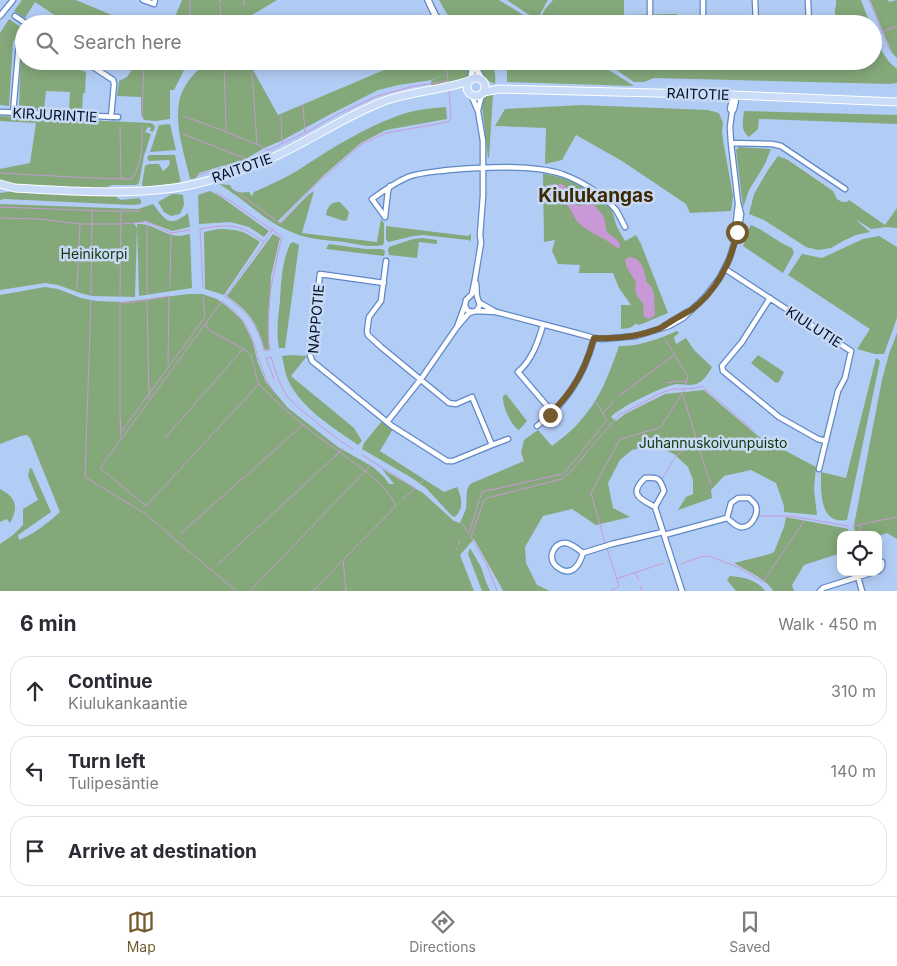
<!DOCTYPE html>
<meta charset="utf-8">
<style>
:root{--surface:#fff;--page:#f2f2f3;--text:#2b2b33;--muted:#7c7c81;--line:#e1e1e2;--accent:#755a2c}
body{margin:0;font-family:Inter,sans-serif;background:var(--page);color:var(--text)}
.controls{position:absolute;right:15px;bottom:15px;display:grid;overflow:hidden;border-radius:10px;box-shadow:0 2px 12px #0003}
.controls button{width:45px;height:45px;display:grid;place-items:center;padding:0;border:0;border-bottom:1px solid var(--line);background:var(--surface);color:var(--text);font:25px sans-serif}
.stop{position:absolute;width:15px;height:15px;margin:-11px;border:4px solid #755a2c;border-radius:50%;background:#fff}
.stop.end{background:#755a2c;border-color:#fff;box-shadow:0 1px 5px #0008}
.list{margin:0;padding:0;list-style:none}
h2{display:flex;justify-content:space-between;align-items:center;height:65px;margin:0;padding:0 20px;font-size:21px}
h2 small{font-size:16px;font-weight:400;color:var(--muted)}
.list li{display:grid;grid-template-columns:32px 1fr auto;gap:15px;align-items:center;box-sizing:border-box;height:70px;margin:0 10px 10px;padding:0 10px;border:1px solid var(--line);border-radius:20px}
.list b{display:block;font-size:19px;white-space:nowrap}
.list p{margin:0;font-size:16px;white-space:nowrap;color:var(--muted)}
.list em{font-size:16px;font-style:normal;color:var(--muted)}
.icon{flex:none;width:28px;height:28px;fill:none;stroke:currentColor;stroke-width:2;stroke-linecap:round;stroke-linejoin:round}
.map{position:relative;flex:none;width:897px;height:591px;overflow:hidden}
.search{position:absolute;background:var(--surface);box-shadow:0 2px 12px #0003;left:15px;right:15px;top:15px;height:55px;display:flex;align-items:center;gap:12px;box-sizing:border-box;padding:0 18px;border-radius:28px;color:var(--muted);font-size:19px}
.sheet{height:305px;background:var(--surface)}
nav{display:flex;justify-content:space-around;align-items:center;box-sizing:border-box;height:70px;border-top:1px solid var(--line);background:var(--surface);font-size:14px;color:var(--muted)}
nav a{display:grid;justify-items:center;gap:2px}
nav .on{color:var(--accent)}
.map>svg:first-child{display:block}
.green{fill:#84a87a}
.water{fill:#c998d6}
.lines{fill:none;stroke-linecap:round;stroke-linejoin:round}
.stream{stroke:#c998d6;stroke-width:1}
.minor-casing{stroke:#5f88c6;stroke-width:7}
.tertiary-casing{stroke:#5f88c6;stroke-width:8}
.primary-casing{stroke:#fff;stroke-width:9}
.minor{stroke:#fff;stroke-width:4.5}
.tertiary{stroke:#fff;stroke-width:5.5}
.primary{stroke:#cadcf7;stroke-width:7}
.route{stroke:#755a2c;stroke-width:6}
.labels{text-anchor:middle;stroke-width:5;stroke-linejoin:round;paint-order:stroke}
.street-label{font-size:14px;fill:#020f26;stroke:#c7d9f4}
.park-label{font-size:14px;fill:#143508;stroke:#c7d9f4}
.district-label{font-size:19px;font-weight:bold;fill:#3d2902;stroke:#c7d9f4}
</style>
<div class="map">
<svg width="897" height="591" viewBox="0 0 897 591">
<rect width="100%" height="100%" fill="#b2cdf5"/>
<path class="green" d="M22 0H76L133 24H68L35 2 25 18 14 11Z
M182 0H277L237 24H172Z
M439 0H499L536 23 458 24 447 14Z
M507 0H548L537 20Z
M553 0H624V15L677 14V24H542L539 22 545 9Z
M836 0H861L870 24H811L835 23V9L836 6Z
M870 0H888L889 2 897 0V58L892 53Z
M9 19 22 28 13 42 9 106 0 105V33Z
M873 31C880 47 883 58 897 69V83L889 84 654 78 644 82H634L603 61H873Z
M21 51 24 52V61H74L79 66 80 70 86 72 85 93H83L82 111H69L70 92 46 91 44 110 19 107Z
M124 61H192L184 70 174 90H170V119L156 121 144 120 141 114V97L117 96 119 81 127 77 133 68Z
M207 61H248L278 115 384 70 390 61H467C470 69 472 75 464 80L431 87V81L446 74 432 80 399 85 378 90 325 117 283 140 264 148 241 162 222 166 199 173 196 178 190 179C184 152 170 114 184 88 190 77 199 69 207 61Z
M474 61H490C495 69 496 75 495 84 485 81 479 70 474 61Z
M505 61H595L634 86 507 82V67Z
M487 95H493L489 158H488L482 106V101Z
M583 105 708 110 719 113 723 123 722 132 724 146 733 196 731 211 690 213 686 204 622 161 576 135 562 160 545 164 546 128 495 126 505 109Z
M446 107 447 119 386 130 361 143 324 175 278 221 281 223 309 194 314 191 302 233 377 242 381 219 384 223V242L383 245C370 248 356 244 344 242 325 240 304 239 287 230 262 219 243 198 219 184L230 185C233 193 242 193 249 192L252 196 254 192C272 184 290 176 306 165 335 146 365 128 397 116 413 110 430 108 446 107Z
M744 111 897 115V124L759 119 758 129 749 137C740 130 743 121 744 111Z
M0 116 150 123 153 124 155 127 153 132 150 131 151 128 148 127 145 132 151 134 144 156 139 183 136 185H112L102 189 8 184 0 182V169L30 163 36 123 0 121Z
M170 124 176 150 150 152 159 125Z
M739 147 771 149 765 164 749 190 743 208 736 150Z
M149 155H175L181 183 143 187 142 184 145 166 149 164H159L163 171C167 168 170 166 170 161L168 160 149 161 147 158Z
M778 156 788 160 833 191 837 199 842 202H847L849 200 885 225 897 208V228L887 227 871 229 855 219 870 232 856 235 843 241 831 248 818 250 806 247 764 220 749 214 754 194 768 170Z
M543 174C563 175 600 192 611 209 614 214 614 219 616 224 618 230 622 235 625 241L636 235 641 244 668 313 642 324 637 325 636 323C631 329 628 328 621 329V305H631L619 288 613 273H579L580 265 558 264 552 251 555 240 544 242Z
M14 191 109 195 115 196 121 200 139 198 141 200V204L133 205 4 199 0 200V193Z
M210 191 221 197 269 231 264 237 249 227 230 222 199 224 198 195Z
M172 194H178L183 195 184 205 180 214 171 216 164 212 158 202Z
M337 202H340L349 212 347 220 344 221 326 215C327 208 330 203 337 202Z
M0 204 138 209 153 204C166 221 169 228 188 213L190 227 172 231 146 221 134 223 137 228 135 297 92 296 80 293 58 285 45 283 0 290Z
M137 224C151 223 160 232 173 235 178 237 184 235 190 234L192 288 139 296Z
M751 225C766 231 777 242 792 248L794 253 783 273 743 246C746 239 747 231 751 225Z
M386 226 468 236 471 234V239L470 241 468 240 423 235 414 236 388 242 386 239Z
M218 229C238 229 244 231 260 242L224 295 205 289 204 232Z
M273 234 280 238 271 276 268 337 269 349 265 350C256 322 252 314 227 296Z
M879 236 897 247V318L884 354H875L857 349 870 329 788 275 802 254 822 258 863 239Z
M422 238 437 240V244L419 242 417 258 389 255 388 250 389 247 413 239Z
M293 242 299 245 285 348H279C276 333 278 317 280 301 281 282 282 262 290 244Z
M329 244 366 249H382L385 251 384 256 326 249Z
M45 287 58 289 81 298 96 301 123 302 189 294H202L217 299 229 308 242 320 252 340 258 363 266 382 288 408 338 447 373 467 385 478 389 484H394L382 469 423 493 454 521 460 523 466 509 467 490 470 484 524 461 521 453 524 440 538 430 552 446C562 438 573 430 581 420 600 399 610 372 619 346 638 347 661 338 677 331L679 333 674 337 676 344 686 338 694 350 712 367C709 372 705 379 700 382 693 387 685 384 677 384 665 385 618 408 611 417L616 421 625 414 665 394 704 390 758 436 816 467 814 489 817 515 784 512V506L776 483 751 470 724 476 711 490 712 498 678 510 686 497 693 494V480L688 467 674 454 655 445 632 450 620 460 608 483 613 508 630 517 596 525 572 509 543 516 525 547 526 563 537 585 550 591H503L500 585 474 539 460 555 474 591H0V544L13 535 23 525V509L38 500 28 476 30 468 32 469 51 512 18 535 19 540C34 534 48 523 60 512L30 438 27 435 21 436 0 444V295Z
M897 333V539L887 533 878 536 855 535 854 525 882 380 889 354Z
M291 355 307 356 291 376 354 428 362 441 358 445C334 428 303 410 289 382 285 374 284 365 282 356Z
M758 355 784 372 779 382 776 383 751 363Z
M876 358 880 361 847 520C819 525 821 491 821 472L846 478Z
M506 394 527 421 519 430C511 425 502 406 503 396Z
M382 421 393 429 380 451 444 492 457 487C462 498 464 508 455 517L452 516 426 488 412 478 362 449 364 443Z
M0 489C16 497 19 507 10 523L7 519 0 522Z
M786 517 844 528 848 529 849 535H841V553L804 565 792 585 794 591H773C769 581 744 569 734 563L770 554 774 552 784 527Z
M470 548 481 567 486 582 490 591H482L468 554Z
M730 576C743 577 758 580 765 591H736L727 580Z"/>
<path class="water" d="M551 184 557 185 562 184C568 188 569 192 569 199L571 201 579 206 589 204 594 205 602 214 605 220 606 230 609 234 618 241 620 245 619 248H617C613 245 609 242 604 239 595 234 585 230 578 222 573 217 572 210 567 205 560 198 549 199 547 188Z
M629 257C640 258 644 266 645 277L646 278V281L652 288 654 295 655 315 649 319 644 317 643 304 638 297 635 291 636 282 627 268 625 260Z"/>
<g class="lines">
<path class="stream" d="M190 0V24
M220 0V3
M244 0V5
M869 0 890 51
M220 6 221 19
M434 22 435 24
M882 32 897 26
M224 61 226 130
M464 61 467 65
M252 73 257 144
M303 105 305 133 338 114 377 96 414 86 448 81 447 68 448 61
M183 116 222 130 268 149
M281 116 282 143
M142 117 144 61
M120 127 121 178
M183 134 249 160 304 133
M0 173 92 178 132 179C143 161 142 145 142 125
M198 175 248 160
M236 191 278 222
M216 193 229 200 282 237C273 273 264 313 270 350L264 351C262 343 260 335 256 328 249 314 237 305 225 296
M0 207 103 211H141
M0 218 39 219 80 224H121L147 222 171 233 190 230
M147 223V294
M278 224 316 184 362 144 386 133 448 122 451 118 449 89
M170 286 171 235
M203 287 200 229C230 224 239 223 264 242
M77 289 80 225
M91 295 92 211
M120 297 121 212
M225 297 274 228
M91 300 85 477 144 513 236 591
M147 300 149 398
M222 301 100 468 146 506 259 384
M120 302V413L121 438
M222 302C260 324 251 360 274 392
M120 303 134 302 169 296 168 364
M206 324 207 327 209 330 247 351C256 360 253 373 259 383 263 390 282 406 289 413 309 431 332 446 353 462 369 474 388 487 396 506L343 560 346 591
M665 339 688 377 686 384
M274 379 266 358 271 357C275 370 279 384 287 396 293 404 302 411 310 417 324 429 338 440 353 449
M667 383 677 381 686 382
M619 396 674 355
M603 413 614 401
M121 432 205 317 203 296
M165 438 243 349
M697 443 699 448 711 485
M362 455 415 488 403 499
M662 479C668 471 672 458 681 452 687 448 694 448 697 441L683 395
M420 483 423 481
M758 516H791L848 526
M462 524 468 532
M853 526 897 517
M860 526 861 535
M469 533 482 492 562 474 566 471 607 420 596 402
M180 534 303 425
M605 542 591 493 620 439 659 428 662 425 685 389
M459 544V541
M607 548 619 586 618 587 610 591
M456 550 457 548
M675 561 685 591
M681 564 700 557 709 556 740 568 763 582 806 518
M217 565 344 448
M636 574 639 580
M616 579 664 563
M640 586 642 591
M250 591 371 465
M313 591 342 561
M497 591 487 565 471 537 484 500 487 498 562 479 573 469 604 432 619 415 661 393 673 389H685L697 388 702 386 754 431"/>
<g class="minor-casing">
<path id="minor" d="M143 0 154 4 155 0
M650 0V14
M703 0V21
M755 0 756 24
M808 0 809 24
M0 16 13 0
M15 16 27 24
M84 61 113 80 114 84 111 117
M471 95 478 111 483 141V196L480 235 481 243 475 279 472 294 466 300 465 305 467 310 472 312 476 311 496 312
M478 110 482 94
M0 112 118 117
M732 112 734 109 737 95
M13 113 19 43 24 36
M731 143 772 144 781 146 845 189
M390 186 388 191 385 217 372 199C383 191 394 183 408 177 421 172 435 172 449 170 482 167 531 164 562 174 581 181 603 194 616 210 619 215 622 221 625 227
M737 231 736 223 738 204
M386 261 381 301 369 317 367 331 368 335 381 347 449 403 456 404 472 397 492 445
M725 269 851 351 845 378 838 391 819 469
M384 283 320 274 310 355 312 361 392 426 447 461H453L492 445 508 439
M770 298 742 342 722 366 723 371 779 417 818 439 826 441
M480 303 496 312 576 333 594 338 602 339 636 336 669 326 683 318 705 297 719 279 729 260 739 228 741 214 738 203 731 143 730 127 732 112 730 109 733 95
M465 305 457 327 469 313 472 312
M476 311C483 304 478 303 477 296 476 291 477 287 476 283
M543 325C538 342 532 360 518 372L548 407 553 411
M664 326 687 312
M387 422 421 379 457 327
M537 426C566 404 585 373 594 338
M655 507C640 499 628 494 645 478 658 477 660 478 664 491L655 507 682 591
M664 535 727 518C731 521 735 526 740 527 751 529 760 513 755 504 753 502 751 500 749 498H738L731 503 727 518
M583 553C580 563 574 575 562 570 558 568 555 566 553 562 549 553 556 542 566 543 572 544 578 549 583 553L612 544 663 532
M878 571C882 569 883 567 882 562
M858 577 862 591
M820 591 823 588 874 572"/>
</g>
<g class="tertiary-casing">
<path id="tertiary" d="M428 0 435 15 442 24
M472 61 482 79
M471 79 473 62"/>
</g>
<g class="primary-casing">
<path id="primary" d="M467 87a9 9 0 1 1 18 0a9 9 0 1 1-18 0Z
M484 92 499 89 733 95 897 102
M0 184 15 188C68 191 121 195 174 188 202 184 235 173 262 162 305 145 343 116 387 100 414 91 442 90 469 81"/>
</g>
<use href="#minor" class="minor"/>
<use href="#tertiary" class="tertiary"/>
<use href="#primary" class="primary"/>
</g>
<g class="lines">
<path class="route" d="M550 415C556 407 564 400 570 391 582 375 589 357 594 338 615 339 638 337 658 329 664 327 669 322 675 319 680 316 686 313 691 310 716 292 732 261 737 232"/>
</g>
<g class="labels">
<g class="street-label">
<text transform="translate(698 94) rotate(2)" y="5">RAITOTIE</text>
<text transform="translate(55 115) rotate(3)" y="5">KIRJURINTIE</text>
<text transform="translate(242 168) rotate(-19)" y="5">RAITOTIE</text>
<text transform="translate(316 319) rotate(-85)" y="5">NAPPOTIE</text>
<text transform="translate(814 327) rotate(33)" y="5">KIULUTIE</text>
</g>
<g class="park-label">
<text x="94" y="259">Heinikorpi</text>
<text x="713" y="448">Juhannuskoivunpuisto</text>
</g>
<g class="district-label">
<text x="596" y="202">Kiulukangas</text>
</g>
</g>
</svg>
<div class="controls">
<button><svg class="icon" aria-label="locate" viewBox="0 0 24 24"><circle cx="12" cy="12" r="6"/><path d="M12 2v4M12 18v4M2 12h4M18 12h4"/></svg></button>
</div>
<div class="stop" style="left:737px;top:232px"></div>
<div class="stop end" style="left:550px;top:415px"></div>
<div class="search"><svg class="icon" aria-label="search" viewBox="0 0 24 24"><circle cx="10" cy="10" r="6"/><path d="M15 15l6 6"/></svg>Search here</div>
</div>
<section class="sheet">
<h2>6 min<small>Walk · 450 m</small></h2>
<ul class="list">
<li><svg class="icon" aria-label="ahead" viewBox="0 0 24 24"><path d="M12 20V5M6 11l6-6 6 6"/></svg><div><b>Continue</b><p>Kiulukankaantie</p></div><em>310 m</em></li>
<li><svg class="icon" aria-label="left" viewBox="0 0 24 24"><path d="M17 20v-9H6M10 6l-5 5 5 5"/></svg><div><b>Turn left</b><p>Tulipesäntie</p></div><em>140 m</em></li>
<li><svg class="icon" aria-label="arrive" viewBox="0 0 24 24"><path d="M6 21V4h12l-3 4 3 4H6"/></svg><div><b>Arrive at destination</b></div></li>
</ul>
</section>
<nav>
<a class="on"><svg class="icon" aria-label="map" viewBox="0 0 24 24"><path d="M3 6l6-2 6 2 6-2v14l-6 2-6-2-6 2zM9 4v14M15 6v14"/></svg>Map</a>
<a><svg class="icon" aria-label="directions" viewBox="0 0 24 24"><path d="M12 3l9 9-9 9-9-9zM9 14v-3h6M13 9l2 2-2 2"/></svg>Directions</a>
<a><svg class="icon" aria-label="saved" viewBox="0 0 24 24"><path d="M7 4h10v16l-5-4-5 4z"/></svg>Saved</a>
</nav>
